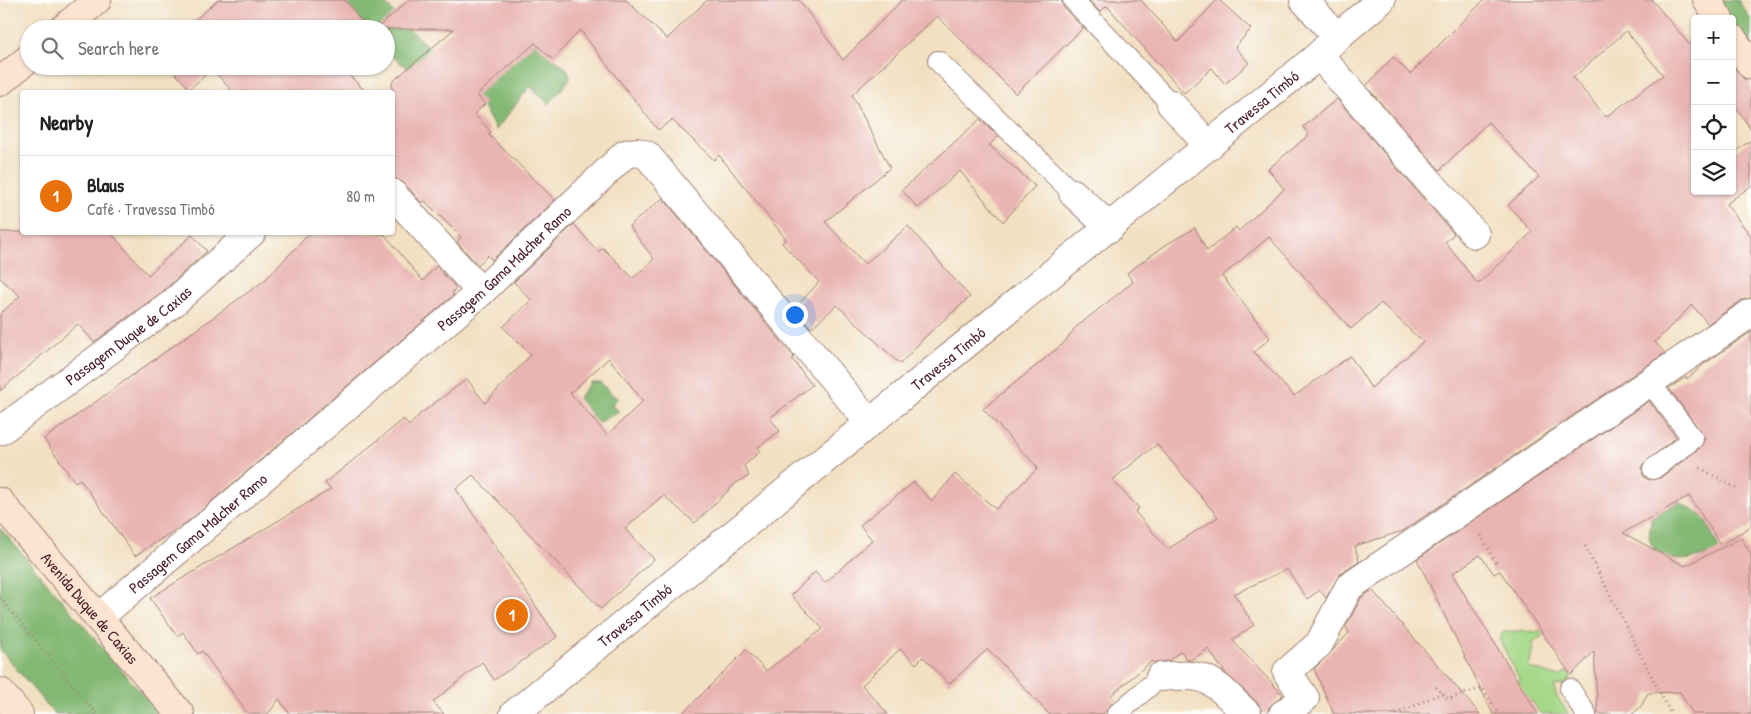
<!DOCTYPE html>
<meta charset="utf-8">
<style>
:root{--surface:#fff;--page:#f6f6f6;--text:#222;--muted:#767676;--line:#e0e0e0;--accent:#0b8043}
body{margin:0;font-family:"Patrick Hand",sans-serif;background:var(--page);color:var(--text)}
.controls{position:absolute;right:15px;top:15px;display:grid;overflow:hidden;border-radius:5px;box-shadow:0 1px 4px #0004}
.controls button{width:45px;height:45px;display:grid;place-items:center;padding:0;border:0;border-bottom:1px solid var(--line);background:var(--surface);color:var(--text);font:25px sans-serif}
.you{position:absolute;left:794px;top:314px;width:18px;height:18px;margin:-12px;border:4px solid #fff;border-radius:50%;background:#1a73e8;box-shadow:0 0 0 8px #1a73e833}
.badge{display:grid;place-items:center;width:32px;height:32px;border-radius:50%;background:var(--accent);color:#fff;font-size:16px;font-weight:700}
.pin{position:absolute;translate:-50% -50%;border:2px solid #fff;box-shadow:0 1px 5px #0006}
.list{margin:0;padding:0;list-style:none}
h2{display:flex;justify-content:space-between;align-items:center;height:65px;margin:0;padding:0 20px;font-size:21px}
h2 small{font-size:16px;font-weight:400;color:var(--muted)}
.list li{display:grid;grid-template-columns:32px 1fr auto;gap:15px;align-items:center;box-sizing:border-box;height:80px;padding:0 20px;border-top:1px solid var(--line)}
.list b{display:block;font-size:19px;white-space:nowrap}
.list p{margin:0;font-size:16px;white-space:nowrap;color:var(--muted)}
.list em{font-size:16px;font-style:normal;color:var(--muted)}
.icon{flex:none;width:28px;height:28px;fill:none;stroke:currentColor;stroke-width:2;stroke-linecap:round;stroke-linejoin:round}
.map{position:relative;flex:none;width:1751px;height:714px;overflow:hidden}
.search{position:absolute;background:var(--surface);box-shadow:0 1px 4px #0004;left:20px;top:20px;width:375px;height:55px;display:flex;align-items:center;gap:12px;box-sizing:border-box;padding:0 18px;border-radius:28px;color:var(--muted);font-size:19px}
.panel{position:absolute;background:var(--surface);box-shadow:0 1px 4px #0004;left:20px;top:90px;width:375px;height:145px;border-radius:5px}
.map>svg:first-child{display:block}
.green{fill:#a5d989;stroke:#787c5a}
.forest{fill:#84b975;stroke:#676c50}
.building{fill:#e9b5b2;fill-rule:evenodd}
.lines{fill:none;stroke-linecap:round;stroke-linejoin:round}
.lane-casing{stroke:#9e8076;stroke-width:22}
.street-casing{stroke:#9e8076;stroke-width:30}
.secondary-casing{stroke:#9e8076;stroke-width:30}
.path{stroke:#9e8076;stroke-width:3;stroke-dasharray:1 4;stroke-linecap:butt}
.lane{stroke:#fff;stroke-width:20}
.street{stroke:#fff;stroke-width:28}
.secondary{stroke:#fde4d1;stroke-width:28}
.labels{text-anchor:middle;stroke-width:4.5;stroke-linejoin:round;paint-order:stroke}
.street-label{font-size:16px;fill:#4a1f2b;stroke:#fdfcf7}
</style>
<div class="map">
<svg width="1751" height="714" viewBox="0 0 1751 714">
<rect width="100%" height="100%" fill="#fdfcf7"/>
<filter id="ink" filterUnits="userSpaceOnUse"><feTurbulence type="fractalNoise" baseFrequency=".02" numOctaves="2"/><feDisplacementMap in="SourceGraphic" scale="10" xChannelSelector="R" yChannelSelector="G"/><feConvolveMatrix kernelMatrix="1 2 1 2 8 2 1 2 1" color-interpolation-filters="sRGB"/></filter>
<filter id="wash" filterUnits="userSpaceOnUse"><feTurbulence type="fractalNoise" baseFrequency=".0096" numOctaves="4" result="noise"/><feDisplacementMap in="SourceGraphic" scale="20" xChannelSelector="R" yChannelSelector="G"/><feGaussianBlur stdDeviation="1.12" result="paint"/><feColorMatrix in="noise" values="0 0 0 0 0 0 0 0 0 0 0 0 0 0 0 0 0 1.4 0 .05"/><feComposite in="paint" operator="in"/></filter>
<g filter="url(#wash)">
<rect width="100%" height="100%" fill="#f2e0c2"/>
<path class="green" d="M1509 631 1545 632 1541 638 1534 641 1529 668 1560 677 1567 671 1571 676 1569 681 1563 685 1554 686 1556 695 1569 714H1541L1532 701 1508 712 1497 694 1520 680 1499 639 1503 632Z"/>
<path class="forest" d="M345 0H382L413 33 452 68H507L529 44 524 32 568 70 570 79 549 104 530 86 496 130 475 93 434 91 386 51V29H368Z
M1712 0H1738L1751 20V57L1732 29V19Z
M591 382H600L612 395 618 398 611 405 619 411 598 423 578 398Z
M1679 502 1704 517 1720 550C1700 559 1661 570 1650 541 1648 535 1651 524 1652 517Z
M0 528 159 714H54L0 649Z"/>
<g id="blocks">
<path class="building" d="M218 0H345L368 29H185Z
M409 0H626L667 39 707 0H799L843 60 902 0H1061L1064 8 1083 28 1016 94 937 16 852 95 890 168 825 222 865 264 908 226 970 297 926 336 900 364 837 305 811 328 795 308 819 282 782 243 786 239 719 155 714 160 672 120 658 130 580 30 553 60 535 43 477 95 485 104 474 114 491 132 488 134 555 200 492 260 488 255 478 265 457 242 461 237 425 201 422 203 404 183 392 178V82L454 29H376Z
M1089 0H1141L1178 42 1217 0H1219L1251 29 1235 47 1249 63 1225 84 1212 68 1184 93 1107 6 1100 12Z
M1484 0H1652L1695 51V191H1732V154L1751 140V186L1726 204 1751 236V298L1742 300 1708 324 1692 305 1655 342 1665 353 1403 531 1355 546 1359 562 1340 574 1326 598 1320 590 1307 599 1287 569 1234 594 1254 625 1232 640 1283 695 1269 707 1268 714 1262 713 1258 703 1226 674 1208 649 1191 660H1187L1181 651 1168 661 1154 663 1152 661 1110 696 1115 700 1103 714H1049L988 649 949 684 923 657 916 664 900 649 862 685 888 714H682L746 650 766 671 823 629 791 595 815 572 825 583 872 540 860 525 914 482 932 501 955 474 996 509 1038 468 983 409 1064 343 1075 328 1133 282 1127 273 1167 244 1195 228 1207 251 1236 227 1239 231 1284 189 1268 169 1309 135 1303 127 1337 99 1454 234 1445 242 1478 284 1532 232 1508 205 1539 177 1488 122 1440 170 1366 86 1393 57 1410 74ZM1626 31 1663 75 1606 117 1573 78ZM1269 237 1351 329 1381 303 1423 342 1371 388 1350 356 1294 396 1254 352 1270 338 1222 276ZM1157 444 1218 517 1168 549 1135 512 1139 508 1112 480Z
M169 66H340L366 92H233L212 69 189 89Z
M1734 67 1744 79 1751 80V130L1732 100Z
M980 119 998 137 989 145 1035 186 1003 222 960 171 918 208 902 190Z
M663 198 794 357 792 359 812 385 770 418 780 431 757 448 760 451 744 466 749 476 736 483 695 523 663 495 625 529 654 559 601 609 473 475 456 489 557 637 494 680 482 662 433 702 444 714H290L279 699 268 714H248L202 651 198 654 183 632 177 636 150 598 331 489 325 483 404 419 409 426 420 414 467 379 485 403 531 355 503 327 531 300 514 282 574 224 598 252 603 248 633 278 654 259 629 226ZM609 358 643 401 607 435 570 393Z
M0 232H110L148 275 192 235 207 251 162 292 94 342 78 324 0 391V314L20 296 0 278Z
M311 232 384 234 423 281 436 266 456 288 452 293 454 295 190 520 135 556 80 479 75 482 44 439 265 280Z
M1751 332V526L1721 545 1689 496 1623 533 1685 566 1741 538 1751 554V714H1693L1680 692 1648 693 1642 705 1633 714H1598L1594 652 1571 675 1500 571 1494 574 1480 555 1452 574 1538 714H1493L1417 559 1649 401 1676 437 1642 465 1643 476 1648 480 1660 478 1700 448 1705 438 1669 388 1686 377 1687 379 1704 364Z
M1372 590 1480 714H1334L1314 669 1349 633 1346 627 1361 598Z"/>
</g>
</g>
<g filter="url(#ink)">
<use href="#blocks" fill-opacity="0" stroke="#9e8076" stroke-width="1"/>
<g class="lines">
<g class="lane-casing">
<path id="lane" d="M1073 0 1171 104
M938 61 1073 193
M1650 383 1693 439 1653 469
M1570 689 1586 714
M1117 714 1160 677"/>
</g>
<g class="street-casing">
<g id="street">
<path d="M1304 0 1337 37"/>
<path d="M1319 55 1475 234"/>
<path d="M1171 104 1209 146"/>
<path d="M392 193 481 292"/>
<path d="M1073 193 1110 228"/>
<path id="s1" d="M0 431 172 304 252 232"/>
<path id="s2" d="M98 618 481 292 625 154 637 152 647 155 869 422"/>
<path d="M1160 677C1211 672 1212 681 1247 714"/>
<path id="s3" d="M514 714 1319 55 1337 37 1381 0"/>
<path d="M1283 714 1305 698 1287 672 1319 644 1349 587 1751 313"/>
</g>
</g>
<g class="secondary-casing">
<g id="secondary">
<path d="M1707 0 1719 19"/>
<path d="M63 29 97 0"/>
<path d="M1732 38 1751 65"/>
<path d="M0 82 29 58"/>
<path id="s4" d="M0 502 180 714"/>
<path d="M0 692 19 714"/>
</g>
</g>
<path class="path" d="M1700 468 1736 488
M1481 535 1497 565
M1585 546 1671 714
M0 598 97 714
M1436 687 1448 699 1482 688 1499 714
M1396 714 1442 693"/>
<use href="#lane" class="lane"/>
<use href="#street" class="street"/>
<use href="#secondary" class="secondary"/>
</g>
</g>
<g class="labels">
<g class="street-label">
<text dy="6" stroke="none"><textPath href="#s3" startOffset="966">Travessa Timbó</textPath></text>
<text dy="6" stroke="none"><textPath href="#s2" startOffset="536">Passagem Gama Malcher Ramo</textPath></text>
<text dy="6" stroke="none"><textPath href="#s1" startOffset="160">Passagem Duque de Caxias</textPath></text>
<text dy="6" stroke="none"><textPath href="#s3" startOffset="561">Travessa Timbó</textPath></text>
<text dy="6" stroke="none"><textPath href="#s2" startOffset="131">Passagem Gama Malcher Ramo</textPath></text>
<text dy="6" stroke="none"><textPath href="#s4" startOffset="139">Avenida Duque de Caxias</textPath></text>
<text dy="6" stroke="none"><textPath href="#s3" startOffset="156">Travessa Timbó</textPath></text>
</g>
</g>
</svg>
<div class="controls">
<button>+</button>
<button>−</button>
<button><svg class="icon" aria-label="locate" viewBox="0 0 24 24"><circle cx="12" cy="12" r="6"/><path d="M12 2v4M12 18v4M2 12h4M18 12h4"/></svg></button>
<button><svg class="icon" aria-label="layers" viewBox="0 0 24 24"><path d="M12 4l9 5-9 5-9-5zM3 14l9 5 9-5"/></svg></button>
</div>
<div class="you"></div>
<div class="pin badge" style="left:512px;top:615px;background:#e8710a">1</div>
<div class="search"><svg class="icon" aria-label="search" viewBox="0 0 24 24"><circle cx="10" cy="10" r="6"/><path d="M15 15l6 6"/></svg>Search here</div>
<section class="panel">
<h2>Nearby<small></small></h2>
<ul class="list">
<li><span class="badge" style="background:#e8710a">1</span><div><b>Blaus</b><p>Café · Travessa Timbó</p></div><em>80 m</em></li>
</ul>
</section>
</div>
